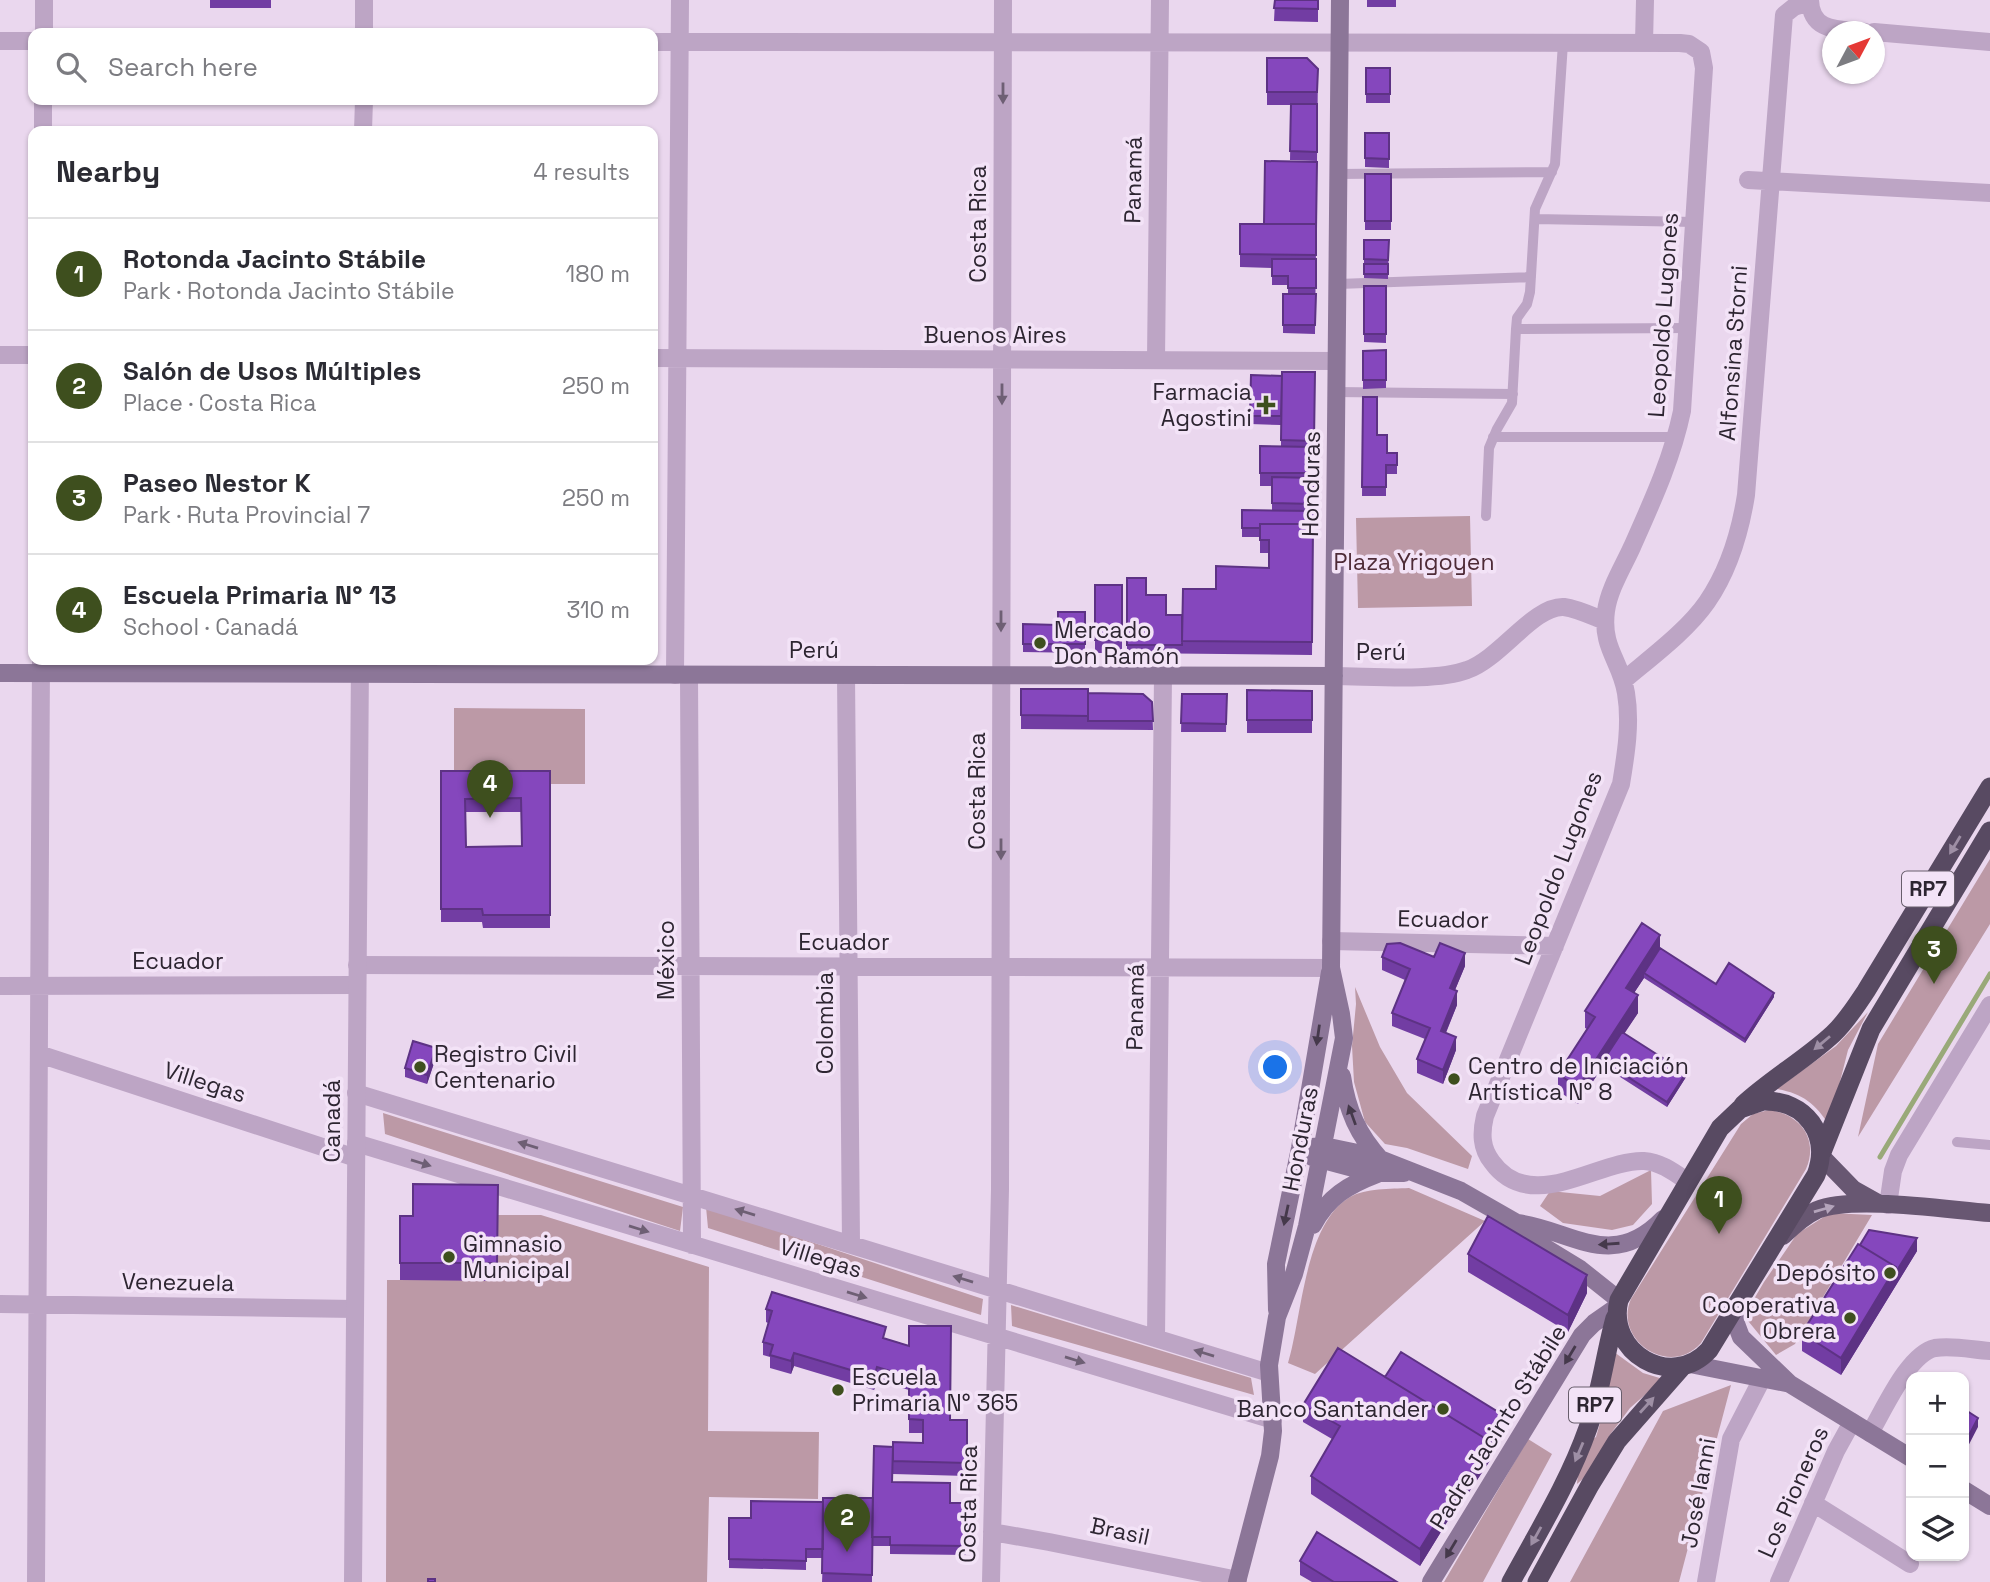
<!DOCTYPE html>
<meta charset="utf-8">
<style>
:root{--surface:#fff;--page:#f2f2f3;--text:#2b2b33;--muted:#7c7c81;--line:#e1e1e2;--accent:#3e4f1e}
body{margin:0;font-family:"Space Grotesk",sans-serif;background:var(--page);color:var(--text)}
.controls{position:absolute;right:21px;bottom:21px;display:grid;overflow:hidden;border-radius:14px;box-shadow:0 2px 5px #0004}
.controls button{width:63px;height:63px;display:grid;place-items:center;padding:0;border:0;border-bottom:2px solid var(--line);background:var(--surface);color:var(--text);font:35px sans-serif}
.compass{position:absolute;left:1822px;top:21px;width:63px;height:63px;border-radius:50%;background:var(--surface);box-shadow:0 2px 5px #0004;rotate:49deg}
.you{position:absolute;left:1276px;top:1068px;width:24px;height:24px;margin:-18px;border:5px solid #fff;border-radius:50%;background:#1a73e8;box-shadow:0 0 0 10px #1a73e833}
.badge{display:grid;place-items:center;width:46px;height:46px;border-radius:50%;background:var(--accent);color:#fff;font-size:23px;font-weight:700}
.pin{position:absolute;translate:-50% -58px;filter:drop-shadow(0 2px 4px #0008)}
.pin::after{content:'';position:absolute;top:37px;width:24px;height:21px;background:inherit;clip-path:polygon(0 0,100% 0,50% 100%)}
.list{margin:0;padding:0;list-style:none}
h2{display:flex;justify-content:space-between;align-items:center;height:91px;margin:0;padding:0 28px;font-size:30px}
h2 small{font-size:23px;font-weight:400;color:var(--muted)}
.list li{display:grid;grid-template-columns:46px 1fr auto;gap:21px;align-items:center;box-sizing:border-box;height:112px;padding:0 28px;border-top:2px solid var(--line)}
.list b{display:block;font-size:26px;white-space:nowrap}
.list p{margin:0;font-size:23px;white-space:nowrap;color:var(--muted)}
.list em{font-size:23px;font-style:normal;color:var(--muted)}
.icon{flex:none;width:38px;height:38px;fill:none;stroke:currentColor;stroke-width:2;stroke-linecap:round;stroke-linejoin:round}
.map{position:relative;flex:none;width:1990px;height:1582px;overflow:hidden}
.search{position:absolute;background:var(--surface);box-shadow:0 2px 5px #0004;left:28px;top:28px;width:630px;height:77px;display:flex;align-items:center;gap:18px;box-sizing:border-box;padding:0 24px;border-radius:14px;color:var(--muted);font-size:26px}
.panel{position:absolute;background:var(--surface);box-shadow:0 2px 5px #0004;left:28px;top:126px;width:630px;height:539px;border-radius:14px}
.map>svg:first-child{display:block}
.green{fill:#bc99a6}
.lines{fill:none;stroke-linecap:round;stroke-linejoin:round}
.stream{stroke:#99a979;stroke-width:5}
.service{stroke:#bda5c5;stroke-width:10}
.minor{stroke:#bda5c5;stroke-width:18}
.tertiary{stroke:#bda5c5;stroke-width:18}
.secondary{stroke:#8c7698;stroke-width:18}
.primary{stroke:#685772;stroke-width:18}
.trunk{stroke:#584a62;stroke-width:19}
.wall{fill:#723da3;fill-rule:evenodd}
.shaded-wall{fill:#5d3284}
.building{fill:#8547bd;stroke:#5d3284;stroke-width:2;fill-rule:evenodd}
.oneway{fill:#6e5f74}
.oneway2{fill:#9e8fa5}
.oneway3{fill:#45394b}
.oneway4{fill:#b4a4bb}
.poi-dot{fill:#3e4f1e;stroke:#f3e3f7;stroke-width:2.5}
.labels{text-anchor:middle;stroke-width:7;stroke-linejoin:round;paint-order:stroke}
.shield{fill:#f3e3f7;stroke:#685e6c;stroke-width:2}
.shield-label{font-size:21px;font-weight:bold;fill:#2d2531}
.street-label{font-size:23px;fill:#2d2531;stroke:#f3e3f7}
.poi-label{font-size:23px;fill:#2d2531;stroke:#f3e3f7;text-anchor:start}
.park-label{font-size:23px;fill:#4e2b37;stroke:#f3e3f7}
</style>
<div class="map">
<svg width="1990" height="1582" viewBox="0 0 1990 1582">
<rect width="100%" height="100%" fill="#ead7ee"/>
<path class="green" d="M1470 516 1472 606 1358 608 1356 518Z
M454 708 585 709V784H454Z
M1990 859V924L1858 1137 1878 1044Z
M1355 987 1380 1047 1407 1093 1472 1156 1468 1169 1407 1148 1385 1144 1365 1122 1354 1082 1352 1046 1356 1004Z
M1868 1012 1848 1050 1829 1125C1816 1104 1802 1093 1777 1089L1836 1046Z
M1769 1110C1800 1114 1819 1139 1806 1169L1701 1343C1669 1379 1613 1339 1631 1299L1741 1124 1753 1114Z
M383 1113 683 1207 680 1231 385 1134Z
M1651 1170 1652 1204 1633 1225 1612 1230 1563 1223 1540 1206 1550 1191 1600 1196Z
M1409 1188 1485 1221 1315 1374 1288 1363C1302 1318 1304 1224 1350 1197 1366 1188 1390 1189 1409 1188Z
M413 1201 498 1202V1215H541L709 1267 708 1431 819 1432 818 1499 709 1497 707 1582H386L387 1280H400V1233H413Z
M706 1207 983 1299 981 1315 708 1228Z
M1830 1213 1872 1215 1795 1344 1776 1355 1744 1316 1764 1282 1797 1234Z
M1011 1305 1251 1378 1254 1395 1012 1326Z
M1614 1352 1643 1373 1663 1379 1630 1408 1609 1436 1605 1459 1577 1484 1580 1448 1596 1437 1605 1406Z
M1731 1385 1679 1582H1570L1663 1411Z
M1528 1439 1552 1454 1483 1582H1444Z"/>
<g class="lines">
<path class="stream" d="M1880 1157 1990 974"/>
<path class="service" d="M1338 174 1552 172
M1535 219 1695 222
M1338 284 1531 277
M1516 329 1688 328
M1336 392 1513 394
M1493 437H1677
M1486 516 1489 448 1497 429 1512 403 1516 329 1517 318 1527 304 1530 292 1535 209 1555 164 1563 43
M1957 1142 1990 1145"/>
<path class="minor" d="M1810 0C1811 33 1840 29 1865 32
M1874 32 1990 42
M44 33V0
M0 41H33
M653 42 1680 43 1689 44 1701 52 1704 68 1682 411C1672 459 1652 502 1632 547 1623 567 1609 589 1606 611 1601 648 1621 661 1626 693 1631 723 1626 754 1621 784L1485 1116C1481 1133 1481 1148 1492 1162 1531 1216 1599 1159 1644 1161 1661 1162 1675 1173 1688 1182
M1644 43 1645 0
M43 131V100
M1748 180 1990 193
M0 355H33
M653 358 1336 361
M1156 360 1160 0
M675 675 680 0
M689 675 692 1245
M846 675 851 1244
M1334 676C1370 676 1435 682 1467 670 1500 659 1534 605 1564 607 1578 609 1592 616 1605 621
M1623 681C1650 658 1687 631 1707 602 1729 570 1740 533 1746 495L1784 15 1794 7 1810 2
M1331 941 1555 946
M357 965 1331 968
M0 986 357 985
M39 1054 356 1158
M356 1093 1269 1373
M356 1143 1273 1420
M1888 1205 1893 1171 1899 1155 1990 1005
M0 1304 355 1309
M1156 1338 1163 676
M1870 1433C1884 1410 1908 1354 1935 1348 1953 1345 1973 1350 1990 1351
M1813 1503 1910 1564
M992 1532 1049 1542 1238 1580
M36 1582 41 660
M991 1582 1000 1189 1003 0
M1706 1582 1731 1439 1763 1377
M1779 1582 1836 1451 1852 1422"/>
<path class="tertiary" d="M364 33V0
M363 131 364 100
M353 1582 360 660"/>
<path class="secondary" d="M0 673 1334 676
M1342 1076C1347 1110 1358 1135 1381 1160
M1300 1148 1324 1146 1372 1156 1461 1191 1517 1223 1539 1244 1580 1269 1619 1300
M1312 1157 1372 1173H1404
M1517 1223C1572 1230 1611 1272 1663 1219
M1313 1225C1328 1197 1348 1185 1377 1174
M1737 1306 1735 1321 1741 1337 1790 1384 1911 1458
M1277 1310 1276 1264 1300 1148 1330 972
M1690 1364 1786 1383
M1964 1490 1990 1506
M1237 1582 1270 1456 1273 1431 1269 1365 1277 1317 1294 1274 1307 1226 1344 1038 1341 1014 1331 968 1340 0
M1431 1582 1582 1335 1594 1323 1617 1307"/>
<path class="primary" d="M1821 1156 1853 1189 1878 1203
M1783 1236C1793 1226 1804 1216 1817 1210 1853 1195 1949 1210 1990 1213"/>
<path class="trunk" d="M1763 1101C1806 1100 1831 1135 1816 1175L1709 1350C1671 1391 1606 1352 1619 1300L1720 1128 1740 1109Z
M1743 1105C1771 1079 1805 1060 1833 1034 1846 1022 1856 1006 1866 991L1990 787
M1822 1152 1871 1029 1990 831
M1511 1582C1538 1532 1569 1482 1588 1428 1601 1392 1605 1354 1615 1318
M1537 1582 1590 1485 1617 1441 1682 1367"/>
</g>
<path class="wall" d="M210 0H271V8H210Z
M1275 0H1318V22L1274 21Z
M1367 0H1396V7H1367Z
M1267 58 1318 69 1317 161 1290 160 1291 105H1267Z
M1366 68H1390V103H1366Z
M1365 133H1389V168L1365 167Z
M1317 162 1315 334 1283 333V294H1288V285H1272V268L1240 267V224H1264Z
M1365 174H1391V230H1365Z
M1364 240H1389L1388 279 1364 278Z
M1364 286H1386V343L1364 342Z
M1386 350V388L1363 389V351Z
M1315 372 1312 655 1127 653V578L1166 615H1182L1216 589 1269 568V553H1260V537H1242V510H1272V486H1260V446H1281V415V425L1250 424 1251 375 1282 376Z
M1363 397 1377 435 1387 453H1397V474H1386V496H1362Z
M1095 585H1122V653H1095Z
M1085 612V653L1023 652V624L1058 625Z
M1021 689 1088 702H1152L1153 730 1021 729Z
M1247 690 1312 691V733H1247Z
M1182 694H1227L1226 732H1181Z
M441 771H550V928H483L482 922H441ZM465 812H521L522 846 466 847Z
M1660 948 1716 984 1774 997 1745 1043 1644 978 1634 993 1638 1013 1624 1033 1686 1077 1667 1107 1603 1066 1578 1104 1558 1091V1074L1587 1029 1585 1028V1011Z
M1382 957H1434L1465 966 1455 990 1457 1005 1446 1033 1456 1050 1443 1084 1417 1073V1059L1425 1039 1392 1026V1013L1405 980 1382 970Z
M436 1057 427 1084 405 1077V1068Z
M498 1185 497 1281 400 1280V1216H413Z
M1860 1245 1917 1251 1841 1375 1802 1351V1333Z
M1468 1254 1587 1293 1568 1332 1468 1272Z
M766 1309 886 1339 950 1420H967V1476L893 1474 892 1482 950 1503H967L966 1555 890 1554V1546H872V1582H822L823 1558H806V1570L729 1568V1518H751L823 1502 873 1498 893 1447 923 1443V1433H909V1390L877 1381 874 1390 794 1366 791 1374 770 1368V1357L763 1355V1342L768 1323 766 1322Z
M1385 1377 1503 1428 1491 1459 1457 1510 1455 1509 1420 1566 1311 1494V1476L1332 1439 1303 1422V1405Z
M1300 1561 1397 1582H1312L1300 1575Z"/>
<path class="shaded-wall" d="M1660 935V953L1644 973V978L1626 1005V988Z
M1465 953V966L1450 1002V988Z
M1457 991V1005L1441 1044V1031Z
M1774 993V997L1745 1043V1039Z
M1638 995V1013L1605 1063 1603 1061V1066L1578 1104V1087Z
M1456 1037V1050L1443 1084V1070Z
M436 1048V1057L427 1084V1075Z
M1686 1073V1077L1667 1107V1102Z
M1917 1238V1251L1841 1375V1358L1896 1267Z
M1587 1275V1293L1568 1332V1315Z
M794 1353V1366L791 1374V1361Z
M877 1367V1381L874 1390V1377Z
M1503 1415V1428L1491 1459 1457 1510V1492Z
M1978 1418V1427L1964 1454V1445Z
M1455 1492V1509L1420 1566V1549Z"/>
<path class="building" d="M1275 0H1318V9L1274 8Z
M1267 58H1307L1318 69 1317 92H1267Z
M1366 68H1390V94H1366Z
M1291 104H1317V152L1290 151Z
M1365 133H1389V159L1365 158Z
M1265 161 1317 162 1316 229V224H1264Z
M1365 174H1391V221H1365Z
M1240 224H1316V255L1240 254Z
M1364 240H1389L1388 260 1364 259Z
M1272 259H1316V288H1288V276H1272Z
M1364 264H1388V274H1364Z
M1364 286H1386V334H1364Z
M1283 294H1316L1315 325H1283Z
M1386 350V380H1363V351Z
M1282 372H1315L1314 441 1281 440Z
M1251 375 1282 376 1281 416H1250Z
M1363 397H1377V435H1387V453H1397V465H1386V487H1362Z
M1260 446 1314 447V473H1260Z
M1272 477 1314 478V504L1272 503Z
M1242 510 1314 511 1313 529V524H1260V528H1242Z
M1260 524H1313L1312 642 1182 641 1183 589H1216V566L1269 568V540H1260Z
M1127 578H1146V595H1166V615H1182V645H1127Z
M1095 585H1122V640H1095Z
M1058 612H1085V644H1023V624L1058 625Z
M1021 689H1088V716L1021 715Z
M1247 690 1312 691V720H1247Z
M1088 693 1143 694 1152 702 1153 721H1088Z
M1182 694H1227L1226 724 1181 723Z
M441 771H550V915H483L482 909H441ZM521 798 522 846 466 847 465 799Z
M1642 923 1660 935 1626 988 1638 995 1578 1087 1558 1074 1595 1017 1585 1011Z
M1400 943 1434 957 1440 943 1465 953 1450 988 1457 991 1441 1031 1456 1037 1443 1070 1417 1059 1430 1028 1392 1013 1410 969 1382 957 1387 944Z
M1660 948 1716 984 1729 963 1774 993 1745 1039 1644 973Z
M1622 1032 1686 1073 1667 1102 1603 1061Z
M413 1041 436 1048 427 1075 405 1068Z
M413 1184 498 1185 497 1263H400V1216H413Z
M1488 1216 1587 1275 1568 1315 1468 1254Z
M1869 1230 1917 1238 1896 1272V1267L1860 1245Z
M1858 1244 1896 1267 1841 1358 1802 1333Z
M772 1292 886 1327 883 1338 909 1346V1326H951L950 1420H967V1463L893 1461V1442L923 1443V1420L909 1419V1377L877 1367 874 1377 794 1353 791 1361 770 1355 773 1345 763 1342 772 1311 766 1309Z
M1338 1348 1491 1442 1457 1492H1455L1420 1549 1311 1476 1340 1426 1303 1405Z
M1401 1352 1503 1415 1491 1446V1442L1385 1377Z
M1964 1409 1978 1418 1964 1445Z
M874 1446 893 1447 892 1482 950 1483V1503H967L966 1546 890 1545V1537H872Z
M823 1498H873L872 1575 822 1573Z
M751 1501 823 1502V1549H806V1561L729 1559V1518H751Z
M1317 1532 1397 1582H1334L1300 1561Z
M428 1579H435V1582H428Z"/>
<defs><path id="oneway-solid" d="M-6-.8H1V-3.2L6.5 0L1 3.2V.8H-6Z" transform="scale(1.75)"/></defs>
<g class="oneway">
<use href="#oneway-solid" transform="translate(1003 93) rotate(90)"/>
<use href="#oneway-solid" transform="translate(1002 394) rotate(90)"/>
<use href="#oneway-solid" transform="translate(1001 621) rotate(90)"/>
<use href="#oneway-solid" transform="translate(1001 849) rotate(90)"/>
<use href="#oneway-solid" transform="translate(528 1145) rotate(-163)"/>
<use href="#oneway-solid" transform="translate(421 1163) rotate(17)"/>
<use href="#oneway-solid" transform="translate(745 1212) rotate(-163)"/>
<use href="#oneway-solid" transform="translate(639 1229) rotate(17)"/>
<use href="#oneway-solid" transform="translate(963 1279) rotate(-163)"/>
<use href="#oneway-solid" transform="translate(857 1295) rotate(17)"/>
<use href="#oneway-solid" transform="translate(1204 1353) rotate(-163)"/>
<use href="#oneway-solid" transform="translate(1075 1360) rotate(17)"/>
</g>
<g class="oneway2">
<use href="#oneway-solid" transform="translate(1955 845) rotate(121)"/>
<use href="#oneway-solid" transform="translate(1822 1043) rotate(140)"/>
<use href="#oneway-solid" transform="translate(1647 1405) rotate(-48)"/>
<use href="#oneway-solid" transform="translate(1579 1452) rotate(113)"/>
<use href="#oneway-solid" transform="translate(1536 1536) rotate(119)"/>
</g>
<g class="oneway3">
<use href="#oneway-solid" transform="translate(1318 1035) rotate(98)"/>
<use href="#oneway-solid" transform="translate(1352 1115) rotate(-110)"/>
<use href="#oneway-solid" transform="translate(1286 1215) rotate(102)"/>
<use href="#oneway-solid" transform="translate(1609 1244) rotate(176)"/>
<use href="#oneway-solid" transform="translate(1570 1355) rotate(121)"/>
<use href="#oneway-solid" transform="translate(1451 1549) rotate(121)"/>
</g>
<use class="oneway4" href="#oneway-solid" transform="translate(1824 1209) rotate(-16)"/>
<g class="poi-dot">
<path d="M1262.5 394.5h7v7h7v7h-7v7h-7v-7h-7v-7h7z"/>
<circle cx="1040" cy="643" r="7"/>
<circle cx="420" cy="1067" r="7"/>
<circle cx="1454" cy="1079" r="7"/>
<circle cx="449" cy="1257" r="7"/>
<circle cx="1890" cy="1273" r="7"/>
<circle cx="1850" cy="1318" r="7"/>
<circle cx="838" cy="1390" r="7"/>
<circle cx="1443" cy="1409" r="7"/>
</g>
<g class="labels">
<g class="shield">
<rect x="1902" y="871.5" width="52" height="35" rx="5"/>
<rect x="1569" y="1387.5" width="52" height="35" rx="5"/>
</g>
<g class="shield-label">
<text x="1928" y="896">RP7</text>
<text x="1595" y="1412">RP7</text>
</g>
<g class="street-label">
<text transform="translate(1133 180) rotate(-89)" y="8">Panamá</text>
<text transform="translate(978 224) rotate(-90)" y="8">Costa Rica</text>
<text transform="translate(1663 315) rotate(-86)" y="8">Leopoldo Lugones</text>
<text x="995" y="343">Buenos Aires</text>
<text transform="translate(1733 353) rotate(-86)" y="8">Alfonsina Storni</text>
<text transform="translate(1311 484) rotate(-89)" y="8">Honduras</text>
<text x="814" y="658">Perú</text>
<text x="1381" y="660">Perú</text>
<text transform="translate(977 791) rotate(-90)" y="8">Costa Rica</text>
<text transform="translate(1558 868) rotate(-69)" y="8">Leopoldo Lugones</text>
<text transform="translate(1443 919) rotate(1)" y="8">Ecuador</text>
<text x="844" y="950">Ecuador</text>
<text transform="translate(666 960) rotate(-90)" y="8">México</text>
<text x="178" y="969">Ecuador</text>
<text transform="translate(1135 1007) rotate(-89)" y="8">Panamá</text>
<text transform="translate(825 1023) rotate(-90)" y="8">Colombia</text>
<text transform="translate(205 1082) rotate(18)" y="8">Villegas</text>
<text transform="translate(332 1121) rotate(-90)" y="8">Canadá</text>
<text transform="translate(1300 1139) rotate(-79)" y="8">Honduras</text>
<text transform="translate(821 1258) rotate(17)" y="8">Villegas</text>
<text transform="translate(178 1282) rotate(1)" y="8">Venezuela</text>
<text transform="translate(1498 1427) rotate(-58)" y="8">Padre Jacinto Stábile</text>
<text transform="translate(1793 1492) rotate(-66)" y="8">Los Pioneros</text>
<text transform="translate(1698 1493) rotate(-80)" y="8">José Ianni</text>
<text transform="translate(968 1504) rotate(-89)" y="8">Costa Rica</text>
<text transform="translate(1120 1531) rotate(12)" y="8">Brasil</text>
</g>
<g class="poi-label">
<text x="1252" y="400" text-anchor="end">Farmacia<tspan x="1252" dy="26">Agostini</tspan></text>
<text x="1054" y="638">Mercado<tspan x="1054" dy="26">Don Ramón</tspan></text>
<text x="434" y="1062">Registro Civil<tspan x="434" dy="26">Centenario</tspan></text>
<text x="1468" y="1074">Centro de Iniciación<tspan x="1468" dy="26">Artística N° 8</tspan></text>
<text x="463" y="1252">Gimnasio<tspan x="463" dy="26">Municipal</tspan></text>
<text x="1876" y="1281" text-anchor="end">Depósito</text>
<text x="1836" y="1313" text-anchor="end">Cooperativa<tspan x="1836" dy="26">Obrera</tspan></text>
<text x="852" y="1385">Escuela<tspan x="852" dy="26">Primaria N° 365</tspan></text>
<text x="1429" y="1417" text-anchor="end">Banco Santander</text>
</g>
<g class="park-label">
<text x="1414" y="570">Plaza Yrigoyen</text>
</g>
</g>
</svg>
<div class="controls">
<button>+</button>
<button>−</button>
<button><svg class="icon" aria-label="layers" viewBox="0 0 24 24"><path d="M12 4l9 5-9 5-9-5zM3 14l9 5 9-5"/></svg></button>
</div>
<svg class="compass" viewBox="-18 -18 36 36"><path d="M0-13l5 13h-10z" fill="#e53935"/><path d="M0 13l5-13h-10z" fill="#7c7c81"/></svg>
<div class="you"></div>
<div class="pin badge" style="left:1719px;top:1234px">1</div>
<div class="pin badge" style="left:847px;top:1552px">2</div>
<div class="pin badge" style="left:1934px;top:984px">3</div>
<div class="pin badge" style="left:490px;top:818px">4</div>
<div class="search"><svg class="icon" aria-label="search" viewBox="0 0 24 24"><circle cx="10" cy="10" r="6"/><path d="M15 15l6 6"/></svg>Search here</div>
<section class="panel">
<h2>Nearby<small>4 results</small></h2>
<ul class="list">
<li><span class="badge">1</span><div><b>Rotonda Jacinto Stábile</b><p>Park · Rotonda Jacinto Stábile</p></div><em>180 m</em></li>
<li><span class="badge">2</span><div><b>Salón de Usos Múltiples</b><p>Place · Costa Rica</p></div><em>250 m</em></li>
<li><span class="badge">3</span><div><b>Paseo Nestor K</b><p>Park · Ruta Provincial 7</p></div><em>250 m</em></li>
<li><span class="badge">4</span><div><b>Escuela Primaria N° 13</b><p>School · Canadá</p></div><em>310 m</em></li>
</ul>
</section>
</div>
